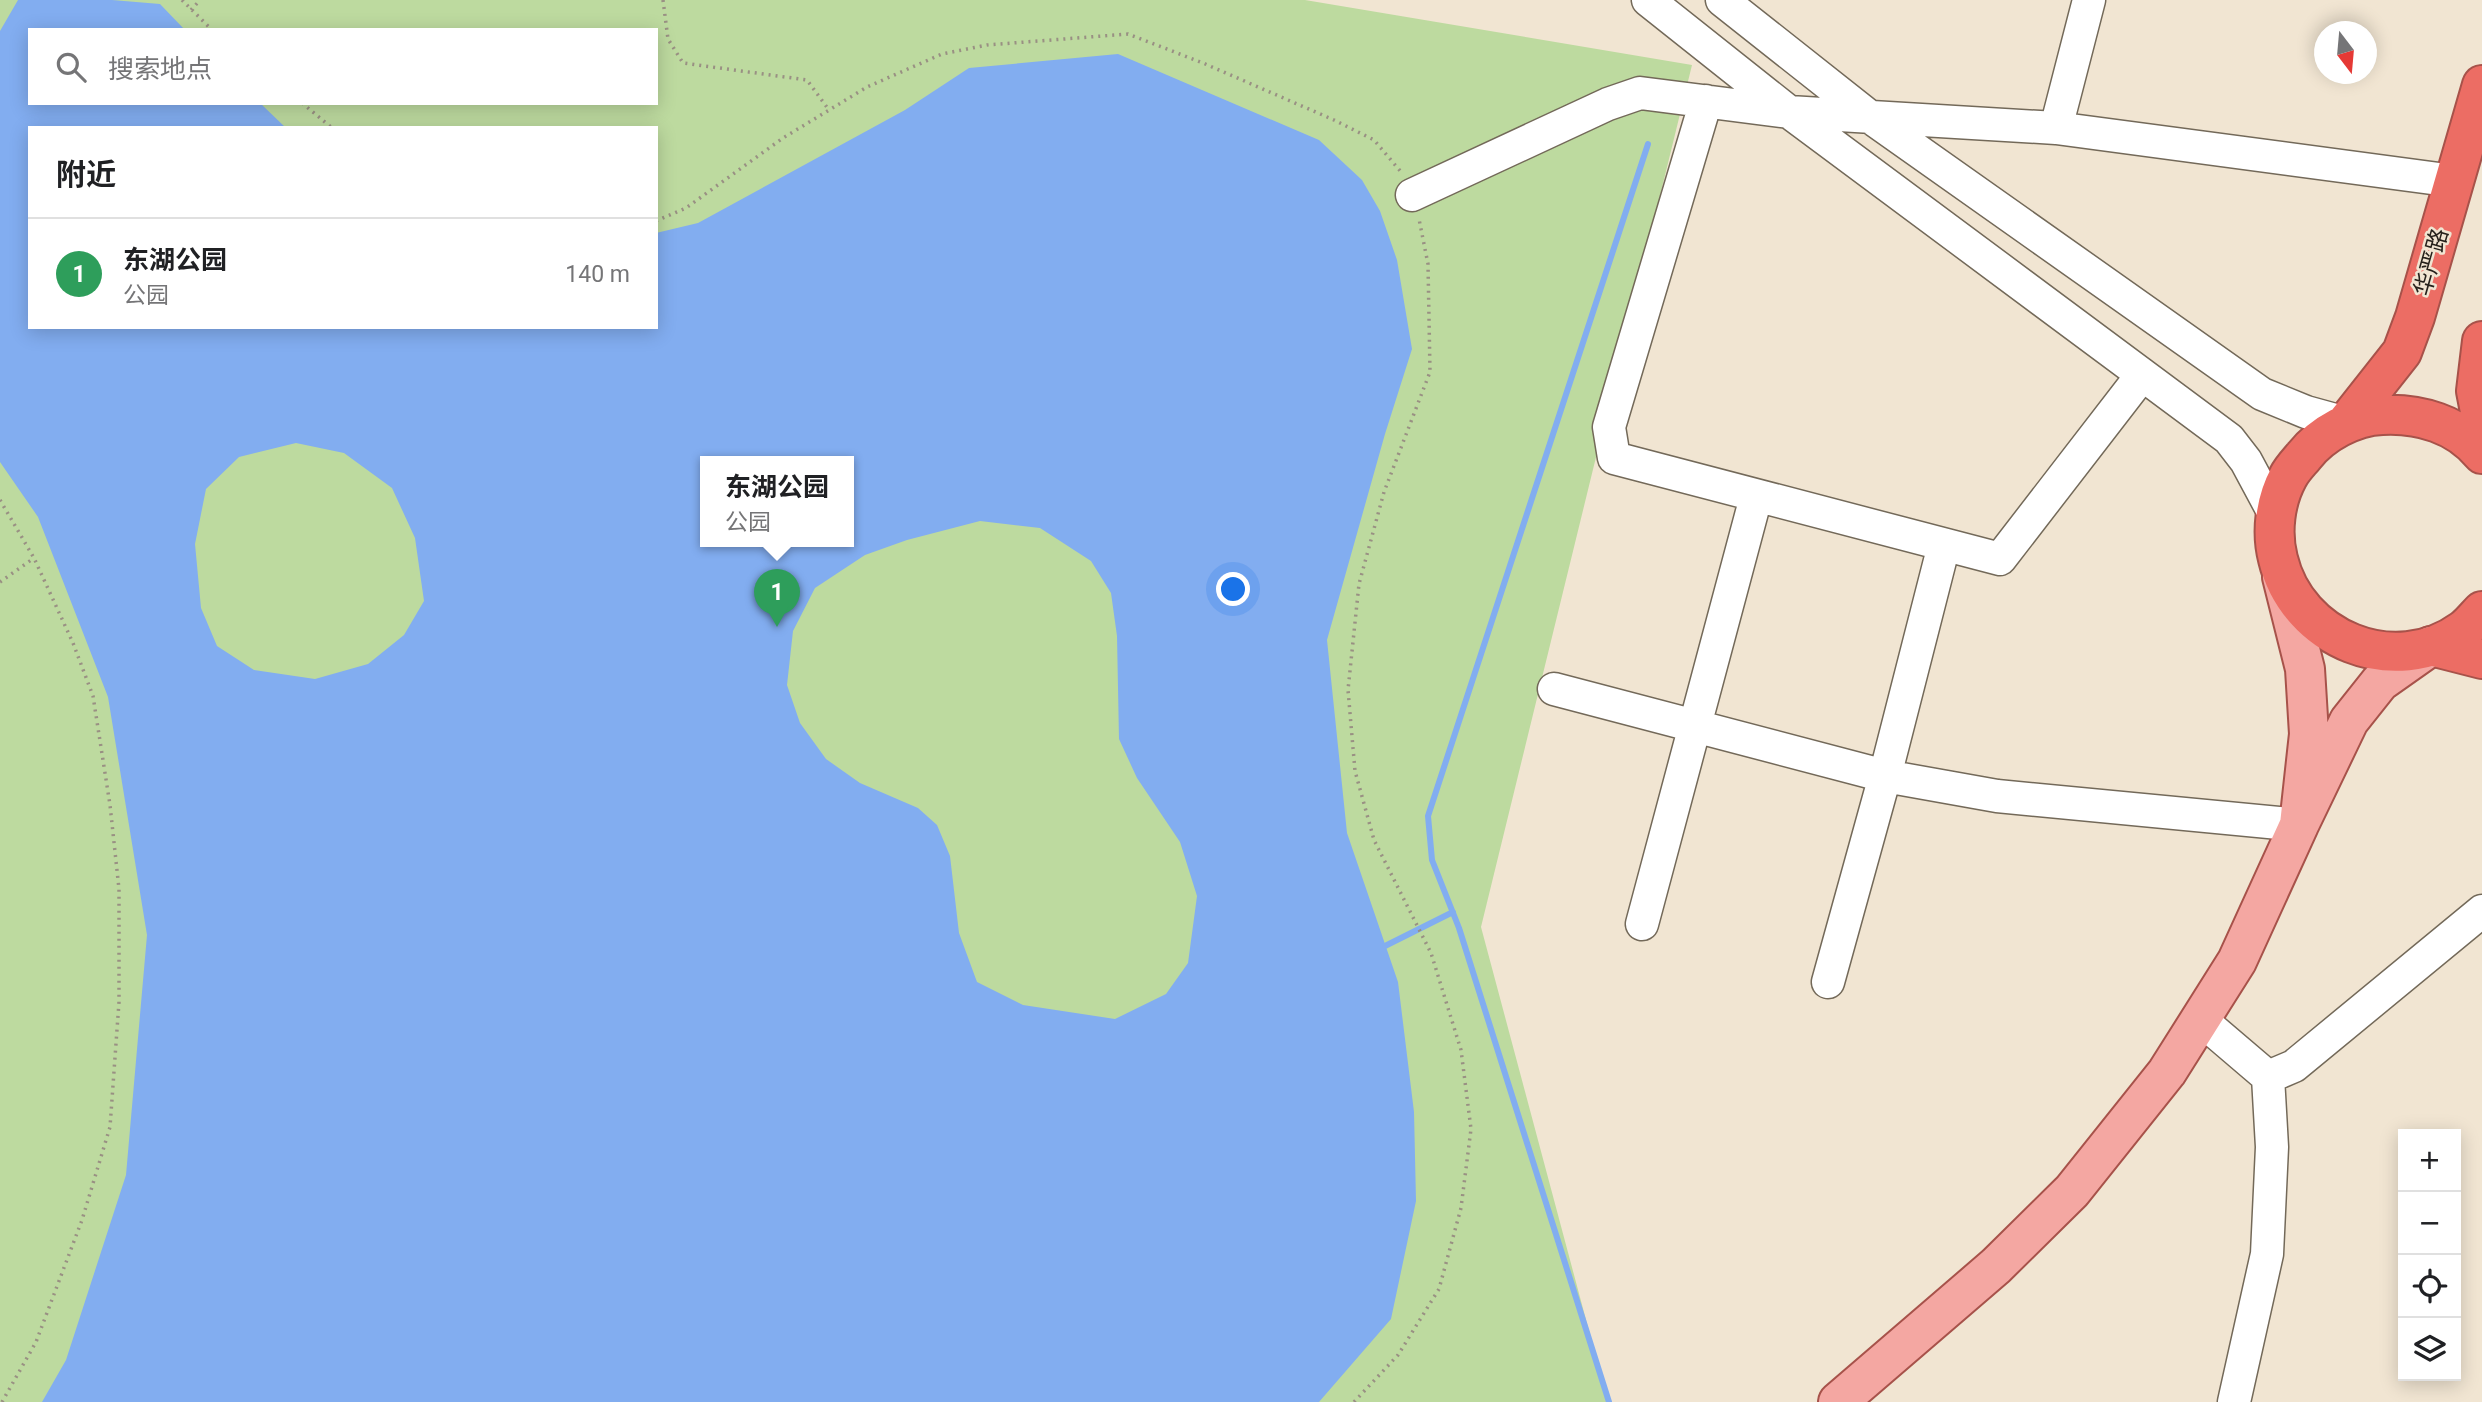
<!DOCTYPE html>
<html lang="zh">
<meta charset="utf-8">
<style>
:root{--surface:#fff;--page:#f2f2f2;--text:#202124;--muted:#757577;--line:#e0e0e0;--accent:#1d9174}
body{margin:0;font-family:Roboto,"Noto Sans SC",sans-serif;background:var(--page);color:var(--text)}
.controls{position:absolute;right:21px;bottom:21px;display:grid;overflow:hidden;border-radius:0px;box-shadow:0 4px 18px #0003}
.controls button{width:63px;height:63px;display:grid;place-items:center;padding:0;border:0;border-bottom:2px solid var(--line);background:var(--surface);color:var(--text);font:35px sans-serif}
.compass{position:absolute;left:2314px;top:21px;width:63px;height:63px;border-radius:50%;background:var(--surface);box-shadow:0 4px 18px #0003;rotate:164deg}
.you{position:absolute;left:1234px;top:590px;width:24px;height:24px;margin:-18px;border:5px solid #fff;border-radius:50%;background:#1a73e8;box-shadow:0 0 0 10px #1a73e833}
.badge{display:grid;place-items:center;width:46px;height:46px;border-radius:50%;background:var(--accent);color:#fff;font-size:23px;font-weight:700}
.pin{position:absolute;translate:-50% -58px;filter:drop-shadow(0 2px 4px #0008)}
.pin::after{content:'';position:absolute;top:37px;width:24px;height:21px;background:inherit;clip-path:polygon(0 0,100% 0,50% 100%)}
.popup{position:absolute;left:700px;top:456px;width:154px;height:91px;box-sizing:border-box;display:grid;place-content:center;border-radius:0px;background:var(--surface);filter:drop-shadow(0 2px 5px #0005);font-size:23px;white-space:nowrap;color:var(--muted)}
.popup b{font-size:26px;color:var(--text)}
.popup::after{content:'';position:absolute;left:50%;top:100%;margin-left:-14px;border:14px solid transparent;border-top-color:var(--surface)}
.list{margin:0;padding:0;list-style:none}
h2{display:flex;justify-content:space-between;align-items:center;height:91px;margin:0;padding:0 28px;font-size:30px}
h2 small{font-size:23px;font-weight:400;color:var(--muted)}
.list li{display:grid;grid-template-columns:46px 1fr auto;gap:21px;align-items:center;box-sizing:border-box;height:112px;padding:0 28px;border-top:2px solid var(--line)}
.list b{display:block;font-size:26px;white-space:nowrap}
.list p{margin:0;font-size:23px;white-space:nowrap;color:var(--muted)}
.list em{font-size:23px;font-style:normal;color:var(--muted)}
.icon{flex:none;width:38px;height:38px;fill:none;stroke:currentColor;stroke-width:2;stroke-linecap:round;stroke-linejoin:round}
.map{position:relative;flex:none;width:2482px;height:1402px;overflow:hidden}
.search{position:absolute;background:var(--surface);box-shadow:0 4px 18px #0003;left:28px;top:28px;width:630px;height:77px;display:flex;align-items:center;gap:18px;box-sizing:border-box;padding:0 24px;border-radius:0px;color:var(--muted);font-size:26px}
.panel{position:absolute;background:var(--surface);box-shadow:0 4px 18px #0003;left:28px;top:126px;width:630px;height:203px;border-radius:0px}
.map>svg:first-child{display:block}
.green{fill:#bdda9f;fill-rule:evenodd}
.water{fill:#82adf0;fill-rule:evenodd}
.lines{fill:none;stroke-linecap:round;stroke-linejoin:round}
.stream{stroke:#82adf0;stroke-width:6}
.minor-casing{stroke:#736959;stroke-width:35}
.major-casing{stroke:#a7524a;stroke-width:42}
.highway-casing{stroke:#a7524a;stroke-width:42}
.path{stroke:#999083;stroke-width:3.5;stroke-dasharray:2 5;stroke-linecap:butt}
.minor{stroke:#fff;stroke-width:32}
.major{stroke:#f4a7a2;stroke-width:38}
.highway{stroke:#ec6d64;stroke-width:38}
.labels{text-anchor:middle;stroke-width:5;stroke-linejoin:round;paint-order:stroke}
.street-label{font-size:23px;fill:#26211b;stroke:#f1e5d2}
</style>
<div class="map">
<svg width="2482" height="1402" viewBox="0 0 2482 1402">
<rect width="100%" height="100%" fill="#f1e5d2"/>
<path class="green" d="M0 0H1305L1692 65 1481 927 1608 1402H0ZM30 30H656V103H30ZM30 128H656V327H30ZM705 461H849V541H705Z"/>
<path class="water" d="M18 0H112L160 4 185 30H30V103H260L286 128H30V327H656V233L698 223 905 110 969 68 1118 54 1319 140 1362 180 1380 211 1397 260 1412 349 1385 434 1327 640 1347 833 1398 982 1414 1112 1416 1201 1391 1319 1319 1402H42L66 1360 126 1175 147 935 108 697 38 517 0 462V31ZM296 443 344 453 392 488 415 538 424 601 404 635 368 664 315 679 254 670 217 646 201 608 195 544 206 489 239 457ZM705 461H849V541H705ZM980 521 1040 528 1091 561 1111 593 1117 636 1119 739 1137 778 1180 842 1197 896 1188 963 1166 994 1115 1019 1023 1005 977 982 959 933 950 856 937 825 918 808 860 783 826 759 800 723 787 685 793 631 815 588 865 555 907 540Z"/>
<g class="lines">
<path class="stream" d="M1385 946 1453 912
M1609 1402 1459 928 1432 860 1428 816 1648 144"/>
<g class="minor-casing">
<path id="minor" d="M1648 0 1789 112 2229 439 2246 461 2275 515
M1722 0 1870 117 2262 394 2306 412 2346 423
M1706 101 1609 427 1614 458 2000 559 2142 375
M2056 128 2089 0
M1412 195 1608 104 1640 93 1789 112 2056 128 2454 181
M1554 689 1885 776 1997 796 2299 825
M1642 924 1756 497
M1828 982 1885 776 1944 545
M2200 1019 2268 1077 2294 1066 2482 911
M2234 1402 2267 1254 2272 1147 2268 1077"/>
</g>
<g class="major-casing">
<path id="major" d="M2282 577 2305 669 2309 734 2299 825 2349 721 2380 682 2431 646
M1838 1402 1996 1266 2072 1191 2167 1072 2237 961 2299 825"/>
</g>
<g class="highway-casing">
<path id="highway" d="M2482 341 2476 391 2482 422
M2346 423 2402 352 2415 317 2482 85
M2482 454C2458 424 2419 413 2382 415 2354 416 2322 433 2304 456 2299 462 2292 469 2288 477 2275 501 2271 532 2278 559 2297 639 2394 680 2463 630 2470 625 2476 617 2482 611
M2431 646 2482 659"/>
</g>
<path class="path" d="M182 0 212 30
M663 0 668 39 683 63 807 80 829 110
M191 10 200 0
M302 103 332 128
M656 221 686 208 783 138 867 87 942 54 987 45 1128 34 1203 63 1334 120 1374 140 1402 173
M0 500 34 558 73 643 93 696 110 805 119 889V1002L110 1127 82 1220 36 1342 2 1402
M0 582 34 558
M1354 1402 1398 1355 1439 1289 1461 1208 1471 1129 1461 1050 1431 953 1374 840 1355 771 1348 690 1359 584 1384 492 1430 372 1428 264 1419 219"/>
<use href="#minor" class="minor"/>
<use href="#major" class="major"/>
<use href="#highway" class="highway"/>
</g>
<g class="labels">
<g class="street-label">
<text transform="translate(2431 262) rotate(-74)" y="8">华严路</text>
</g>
</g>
</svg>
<div class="controls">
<button>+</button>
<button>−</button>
<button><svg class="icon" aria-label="locate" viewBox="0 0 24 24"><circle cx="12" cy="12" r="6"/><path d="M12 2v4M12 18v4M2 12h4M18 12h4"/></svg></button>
<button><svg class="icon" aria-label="layers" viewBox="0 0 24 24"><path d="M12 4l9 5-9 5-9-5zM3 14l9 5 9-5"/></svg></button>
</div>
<svg class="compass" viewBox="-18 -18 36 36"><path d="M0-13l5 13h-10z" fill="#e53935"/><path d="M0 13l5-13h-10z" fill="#757577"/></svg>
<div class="you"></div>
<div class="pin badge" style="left:777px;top:627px;background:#2e9e5b">1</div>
<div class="popup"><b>东湖公园</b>公园</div>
<div class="search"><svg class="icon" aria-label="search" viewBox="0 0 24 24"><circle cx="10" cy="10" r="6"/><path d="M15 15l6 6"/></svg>搜索地点</div>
<section class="panel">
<h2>附近<small></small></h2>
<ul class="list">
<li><span class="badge" style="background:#2e9e5b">1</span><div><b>东湖公园</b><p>公园</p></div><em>140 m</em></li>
</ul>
</section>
</div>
